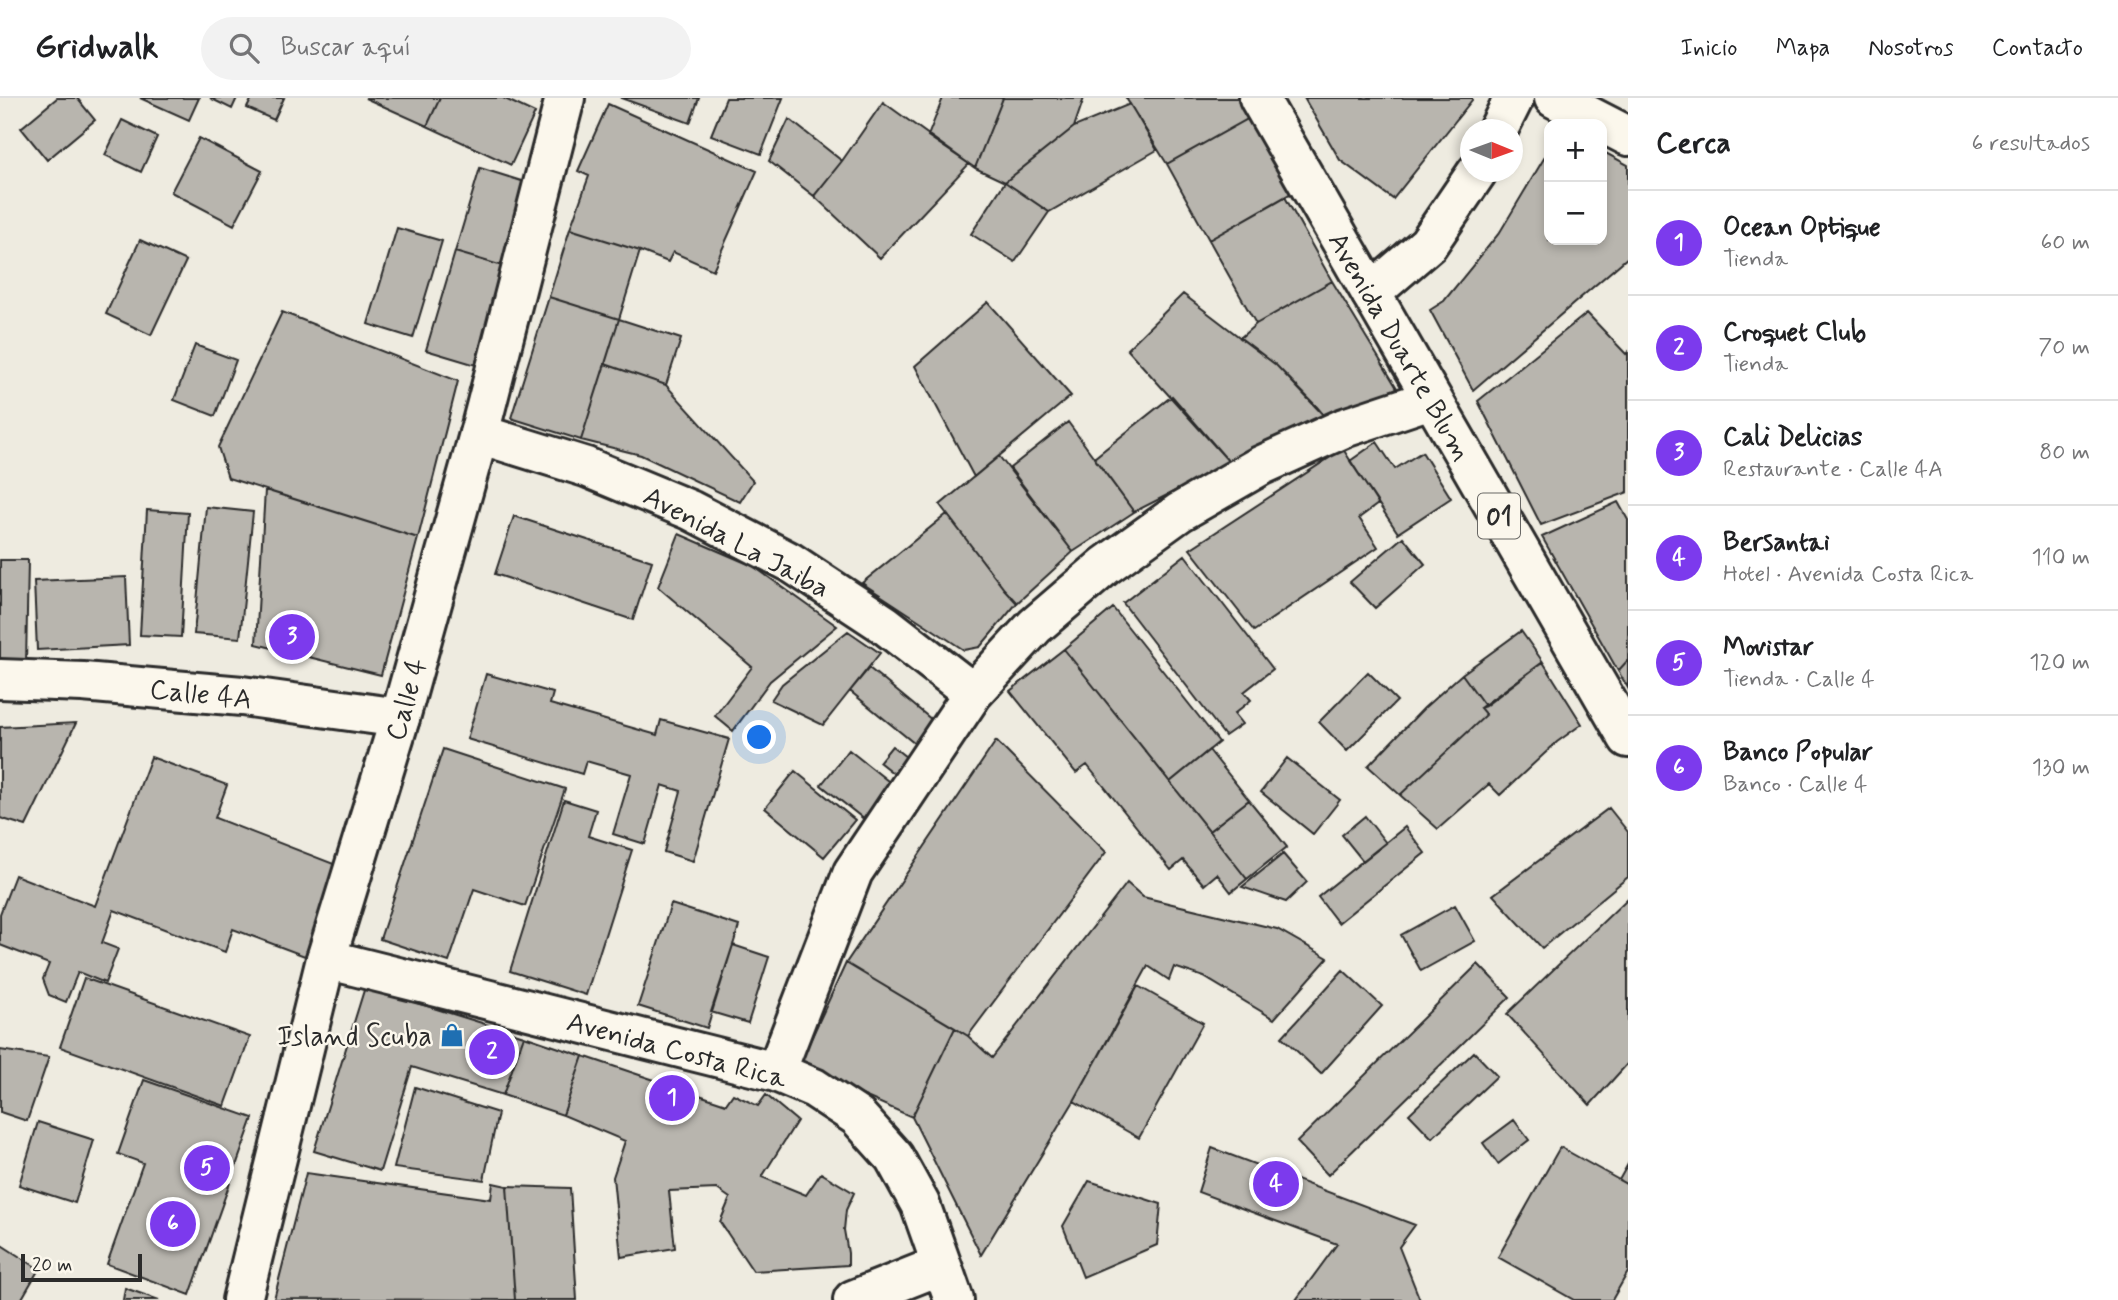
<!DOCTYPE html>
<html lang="es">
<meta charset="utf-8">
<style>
:root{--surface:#fff;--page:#f2f2f2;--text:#202124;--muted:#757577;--line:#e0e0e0;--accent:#7c3aed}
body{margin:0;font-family:Mynerve,sans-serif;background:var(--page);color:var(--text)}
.controls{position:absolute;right:21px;top:21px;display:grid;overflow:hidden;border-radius:14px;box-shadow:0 4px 10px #0003}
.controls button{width:63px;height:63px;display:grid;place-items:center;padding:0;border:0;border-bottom:2px solid var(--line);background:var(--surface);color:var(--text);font:35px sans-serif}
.compass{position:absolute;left:1460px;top:21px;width:63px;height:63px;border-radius:50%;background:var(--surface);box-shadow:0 4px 10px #0003;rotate:91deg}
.scale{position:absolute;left:21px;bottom:18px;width:121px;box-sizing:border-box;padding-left:7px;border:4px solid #2b2b2b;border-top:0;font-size:19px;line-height:24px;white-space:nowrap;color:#2b2b2b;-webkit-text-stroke:5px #fbf7ec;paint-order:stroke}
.you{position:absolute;left:760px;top:640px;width:24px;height:24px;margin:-18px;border:5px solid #fff;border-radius:50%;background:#1a73e8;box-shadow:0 0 0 10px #1a73e833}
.badge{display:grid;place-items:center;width:46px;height:46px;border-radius:50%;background:var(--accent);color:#fff;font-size:23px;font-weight:700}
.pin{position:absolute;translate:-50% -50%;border:4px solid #fff;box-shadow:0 2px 7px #0006}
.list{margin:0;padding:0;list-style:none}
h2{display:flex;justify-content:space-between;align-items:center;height:91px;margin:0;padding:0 28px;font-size:30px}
h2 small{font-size:23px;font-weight:400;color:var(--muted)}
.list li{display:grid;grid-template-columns:46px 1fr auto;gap:21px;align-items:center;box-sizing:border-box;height:105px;padding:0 28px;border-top:2px solid var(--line)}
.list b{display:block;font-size:26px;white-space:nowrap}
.list p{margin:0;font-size:23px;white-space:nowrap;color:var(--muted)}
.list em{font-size:23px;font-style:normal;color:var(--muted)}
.icon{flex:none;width:38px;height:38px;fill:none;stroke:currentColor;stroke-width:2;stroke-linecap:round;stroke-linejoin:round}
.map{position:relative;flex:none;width:1628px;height:1202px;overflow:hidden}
header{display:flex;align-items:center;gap:42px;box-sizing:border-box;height:98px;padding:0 35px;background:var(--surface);border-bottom:2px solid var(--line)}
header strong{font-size:33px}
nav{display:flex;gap:38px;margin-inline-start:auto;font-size:24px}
.search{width:490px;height:63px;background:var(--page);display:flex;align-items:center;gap:18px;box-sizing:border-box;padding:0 24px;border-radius:38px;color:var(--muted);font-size:26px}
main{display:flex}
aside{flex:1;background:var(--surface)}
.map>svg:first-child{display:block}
.building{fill:#b8b5ae;stroke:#2b2b2b;stroke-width:2}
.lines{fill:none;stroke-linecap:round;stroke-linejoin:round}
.secondary-casing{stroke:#2b2b2b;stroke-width:44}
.primary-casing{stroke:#2b2b2b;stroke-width:44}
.highway-casing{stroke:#2b2b2b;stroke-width:44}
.secondary{stroke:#fbf7ec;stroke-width:38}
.primary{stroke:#fbf7ec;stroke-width:38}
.highway{stroke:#fbf7ec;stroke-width:38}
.labels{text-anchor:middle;stroke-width:5;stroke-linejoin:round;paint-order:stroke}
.shield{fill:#fbf7ec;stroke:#696865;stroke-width:2}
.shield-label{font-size:26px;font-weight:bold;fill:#2b2b2b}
.street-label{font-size:28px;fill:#2b2b2b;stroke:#fbf7ec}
.poi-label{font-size:28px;fill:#2b2b2b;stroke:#fbf7ec;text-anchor:end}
</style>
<header>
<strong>Gridwalk</strong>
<div class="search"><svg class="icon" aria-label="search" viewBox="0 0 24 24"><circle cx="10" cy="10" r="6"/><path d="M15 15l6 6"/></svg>Buscar aquí</div>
<nav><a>Inicio</a><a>Mapa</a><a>Nosotros</a><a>Contacto</a></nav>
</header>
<main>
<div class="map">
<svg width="1628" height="1202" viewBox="0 0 1628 1202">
<rect width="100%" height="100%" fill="#eeebe0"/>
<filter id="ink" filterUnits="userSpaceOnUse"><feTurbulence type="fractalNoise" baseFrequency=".0143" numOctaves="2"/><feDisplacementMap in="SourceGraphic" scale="14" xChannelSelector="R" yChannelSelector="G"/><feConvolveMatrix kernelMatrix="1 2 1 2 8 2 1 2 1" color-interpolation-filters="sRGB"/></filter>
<g filter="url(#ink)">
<path class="building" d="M57 0H77L95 22 47 62 21 30Z
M140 0H199L189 22Z
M210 0H237L232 11Z
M252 0H284L274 22 247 10Z
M365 0H440L427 28Z
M440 0H503L535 15 511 67 427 28Z
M621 0H699L690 25Z
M726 0H783L761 56 711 37Z
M943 0H1003L975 70 928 38Z
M1003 0H1084L1074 29 1005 84 975 70Z
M1126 0H1240L1251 19 1167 66Z
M1304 0H1472V2L1393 101 1340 62Z
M883 4 969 66 880 160 814 98 842 63Z
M608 6 757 73 713 172 673 154 668 164 640 153 570 131 589 78 578 73Z
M1130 6 1157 52 1049 114 1005 84 1074 29Z
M1251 19 1293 94 1209 142 1167 66Z
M789 21 842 63 814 98 769 63Z
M122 22 157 39 141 74 105 57Z
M199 40 262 73 234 127 171 94Z
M1549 52V142H1602V53L1628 67V159L1473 292 1430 212 1444 203 1500 134Z
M480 70 531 86 506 169 455 154Z
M1005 84 1049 114 1015 164 971 136Z
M1285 99 1332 183 1256 226 1209 142Z
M397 130 442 143 413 240 368 226Z
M570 131 640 153 619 221 549 199Z
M140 142 186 163 151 237 106 216Z
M455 154 506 169 476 267 426 252Z
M1332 183 1397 290 1327 321 1276 267 1240 240 1256 226Z
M1183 196 1276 267 1317 309 1327 321 1230 365 1127 251Z
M549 199 619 221 581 342 511 320Z
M988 204 1071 298 974 379 915 268Z
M282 214 458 283 418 440 228 380 218 349Z
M1587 215 1626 256 1628 254V394L1541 427 1478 303Z
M619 221 681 241 666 287 605 266Z
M195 247 236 262 215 318 174 302Z
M605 266 666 287 753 383 740 404 641 357 581 342Z
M1172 298 1230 365 1134 414 1094 360Z
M1068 324 1134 414 1073 454 1010 370Z
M1377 344 1395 371 1422 354 1451 400 1398 435 1350 363Z
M1343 351 1378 406 1359 420 1378 449 1254 533 1190 451Z
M999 358 1073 454 1017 505 1004 491 940 407Z
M265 392 418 440 381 577 256 546Z
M1618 404 1628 422V562L1618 573 1542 439Z
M206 409 253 414 240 540 194 536Z
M147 412 188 415 181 539 140 537Z
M947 416 1004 491 1017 505 980 549 964 552 862 485Z
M514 418 652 463 633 522 495 476Z
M679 436 753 468 837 528 770 583 733 633 715 618 752 569 658 489Z
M1403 439 1425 466 1375 510 1350 484Z
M1185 457 1273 571 1244 594 1251 602 1234 616 1242 626 1225 638 1123 505Z
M0 462H28L26 566H0Z
M126 479 129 547 37 552 34 483Z
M1113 510 1219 644 1170 684 1064 551Z
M848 533 880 555 823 627 771 602 782 586Z
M1521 533 1543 564 1485 608 1462 576Z
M1064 551 1247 781 1231 794 1217 776 1204 787 1183 762 1171 772 1087 667 1076 675 1010 593Z
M1628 562V590L1618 573Z
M1543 564 1582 626 1557 644 1500 697 1489 686 1438 731 1400 697 1486 617 1480 610Z
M869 570 938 627 920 650 850 593Z
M1368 574 1397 603 1347 653 1319 624Z
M486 576 553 595 550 606 657 637 661 622 729 641 693 763 664 754 681 693 662 687 645 746 613 736 631 676 586 663 582 676 467 641Z
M1462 576 1485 608 1480 610 1486 617 1400 697 1368 668 1424 610Z
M76 625 26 728 0 720V629Z
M996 643 1106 754 968 938 846 865Z
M892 648 911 663 898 679 879 664Z
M443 651 565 691 525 808 474 791 449 864 380 841Z
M849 652 893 687 865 722 821 687Z
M1209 652 1249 702 1209 733 1170 684Z
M151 659 227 687 215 720 344 770 310 860 233 831 225 854 114 812 102 845 118 851 105 885 78 874 66 904 49 897 43 881 49 866 0 847V816L15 777 95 808Z
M1287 660 1340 702 1313 736 1261 694Z
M795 673 855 722 824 759 765 710Z
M564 702 596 712 588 738 632 752 586 897 510 873Z
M1249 702 1287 749 1247 781 1209 733Z
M1609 710 1628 734V779L1542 850 1493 797Z
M1365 718 1386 745 1363 763 1342 737Z
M1405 729 1425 755 1338 825 1318 799Z
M1283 756 1307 784 1286 804 1242 789Z
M1127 785 1143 799 1277 831 1328 860 1274 921 1204 879 1174 869 1169 882 1148 868 1074 1003 981 1157 912 1019 955 930 968 938 992 960Z
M1628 800V965L1590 1007 1507 916Z
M671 806 739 828 707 930 638 908Z
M1455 807 1475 843 1421 873 1401 837Z
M733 847 769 859 748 925 711 914Z
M846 865 955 930 912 1019 798 969Z
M1478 866 1510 899 1328 1077 1297 1044Z
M1343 872 1382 908 1321 976 1282 939Z
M84 880 250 939 225 1008 60 949Z
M1138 888 1203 925 1139 1040 1074 1003Z
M365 889 524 938 503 997 412 969 380 1073 314 1053Z
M524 938 583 958 563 1017 503 997Z
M0 952 49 959 27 1023 0 1014Z
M1474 954 1497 978 1432 1040 1409 1016Z
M583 958 726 1006 733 996 758 1008 766 997 797 1023 762 1079 806 1097 821 1075 854 1095 846 1112 844 1132 848 1155V1167L753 1173 720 1124 730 1100 717 1091 669 1093 675 1150 621 1159 613 1079 625 1043 563 1017Z
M144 982 253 1020 190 1197 107 1166 143 1065 118 1056Z
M415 989 498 1015 484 1082 394 1070Z
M1514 1022 1529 1042 1498 1066 1483 1045Z
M38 1024 94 1042 75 1105 19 1087Z
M1560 1049 1628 1087V1174L1612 1202H1574L1498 1159Z
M1212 1050 1415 1127 1399 1149 1420 1202H1296L1337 1146 1198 1094Z
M1628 1066V1087L1619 1082Z
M306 1075 491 1101 493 1085 507 1088 515 1202 274 1201Z
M1089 1083 1161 1106 1157 1147 1083 1179 1063 1128Z
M507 1088 570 1090 577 1202H515Z
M0 1146 39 1171 21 1202H0Z
M125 1190 159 1202H123Z"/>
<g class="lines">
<g class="secondary-casing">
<path id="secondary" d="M1259 0 1371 195
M1554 0 1628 38
M479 336 586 369 690 412 790 464 884 526 973 595
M0 581 83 584 242 598 400 620
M326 861 776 974 814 990 858 1019 894 1059 920 1106 954 1202
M776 974 853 774 973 595 1035 528 1105 468 1180 414 1260 368 1344 330 1431 301
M853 1202 941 1167"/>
</g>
<g class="primary-casing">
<path id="primary" d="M242 1202 326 861 400 620 479 336 565 0"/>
</g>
<g class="highway-casing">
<path id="highway" d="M1498 32 1514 0
M1477 74 1428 146 1371 195 1628 640"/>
</g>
<use href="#secondary" class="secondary"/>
<use href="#primary" class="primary"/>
<use href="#highway" class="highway"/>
</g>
</g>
<defs>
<g id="shop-bare" transform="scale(1.89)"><path d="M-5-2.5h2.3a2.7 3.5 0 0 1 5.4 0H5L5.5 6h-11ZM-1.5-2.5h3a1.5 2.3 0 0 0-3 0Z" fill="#1f6fb2" stroke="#fbf7ec" stroke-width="2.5" paint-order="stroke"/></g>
</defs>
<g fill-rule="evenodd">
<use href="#shop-bare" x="452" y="937"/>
</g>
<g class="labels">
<rect class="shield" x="1478" y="395.5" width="42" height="45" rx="5"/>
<g class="shield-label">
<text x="1499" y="427">01</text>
</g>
<g class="street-label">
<text transform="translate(1401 248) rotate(60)" y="10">Avenida Duarte Blum</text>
<text transform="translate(737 443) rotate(28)" y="10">Avenida La Jaiba</text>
<text transform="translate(201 595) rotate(6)" y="10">Calle 4A</text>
<text transform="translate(405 601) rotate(-74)" y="10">Calle 4</text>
<text transform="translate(677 951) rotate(15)" y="10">Avenida Costa Rica</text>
</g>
<g class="poi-label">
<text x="432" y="947">Island Scuba</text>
</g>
</g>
</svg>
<div class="controls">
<button>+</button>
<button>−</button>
</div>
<svg class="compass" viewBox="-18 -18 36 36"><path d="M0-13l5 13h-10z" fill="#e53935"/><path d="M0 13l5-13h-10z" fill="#757577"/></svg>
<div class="scale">20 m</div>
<div class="you"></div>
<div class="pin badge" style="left:672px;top:1000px">1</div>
<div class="pin badge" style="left:492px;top:954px">2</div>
<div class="pin badge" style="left:292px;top:539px">3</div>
<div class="pin badge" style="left:1276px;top:1086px">4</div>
<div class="pin badge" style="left:207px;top:1070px">5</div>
<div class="pin badge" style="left:173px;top:1126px">6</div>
</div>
<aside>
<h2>Cerca<small>6 resultados</small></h2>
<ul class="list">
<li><span class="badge">1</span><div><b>Ocean Optique</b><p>Tienda</p></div><em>60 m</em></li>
<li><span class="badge">2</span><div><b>Croquet Club</b><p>Tienda</p></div><em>70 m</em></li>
<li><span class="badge">3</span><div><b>Cali Delicias</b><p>Restaurante · Calle 4A</p></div><em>80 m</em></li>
<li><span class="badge">4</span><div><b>Bersantai</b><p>Hotel · Avenida Costa Rica</p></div><em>110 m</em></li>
<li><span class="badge">5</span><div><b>Movistar</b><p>Tienda · Calle 4</p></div><em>120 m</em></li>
<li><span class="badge">6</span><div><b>Banco Popular</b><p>Banco · Calle 4</p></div><em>130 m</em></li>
</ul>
</aside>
</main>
